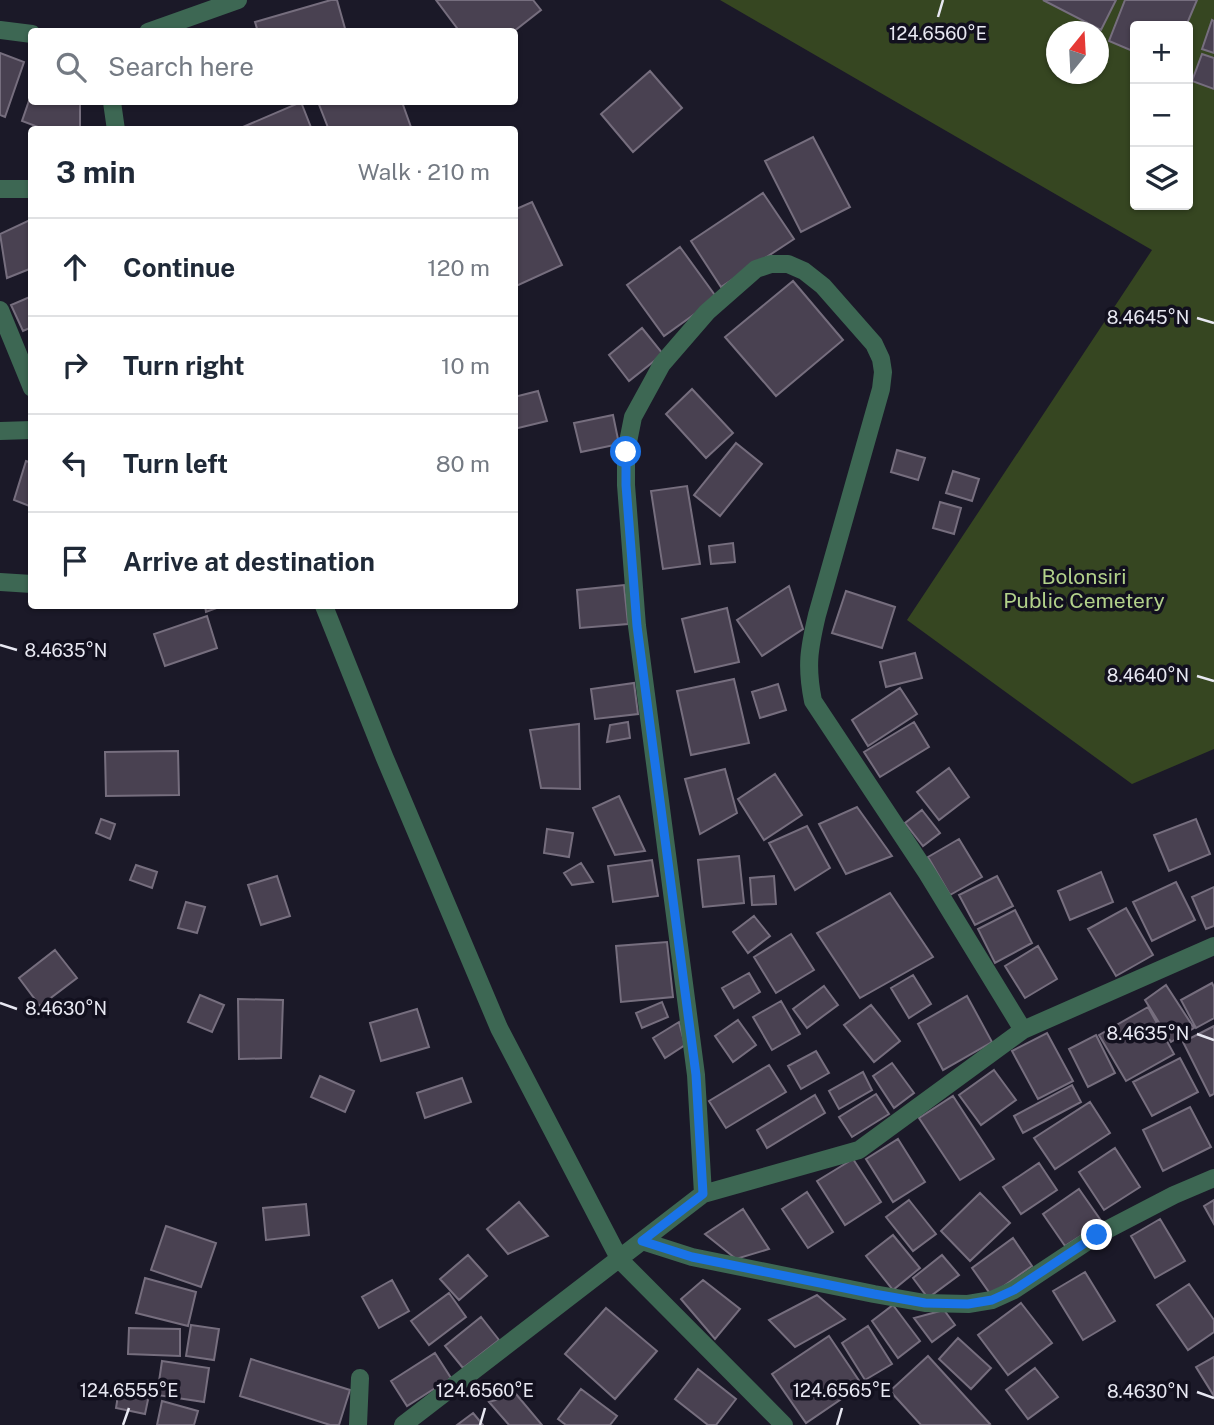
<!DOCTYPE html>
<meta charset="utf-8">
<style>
:root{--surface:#fff;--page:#f6f6f7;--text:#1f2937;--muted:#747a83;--line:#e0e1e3}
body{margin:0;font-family:"Public Sans",sans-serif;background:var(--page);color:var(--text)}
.controls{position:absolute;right:21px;top:21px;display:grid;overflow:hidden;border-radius:7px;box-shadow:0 2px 5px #0004}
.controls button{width:63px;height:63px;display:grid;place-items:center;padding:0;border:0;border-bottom:2px solid var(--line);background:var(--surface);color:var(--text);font:35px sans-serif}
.compass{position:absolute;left:1046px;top:21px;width:63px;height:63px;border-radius:50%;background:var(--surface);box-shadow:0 2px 5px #0004;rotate:18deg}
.stop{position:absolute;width:21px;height:21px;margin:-16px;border:5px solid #1a73e8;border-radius:50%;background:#fff}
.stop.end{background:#1a73e8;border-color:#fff;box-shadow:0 2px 7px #0008}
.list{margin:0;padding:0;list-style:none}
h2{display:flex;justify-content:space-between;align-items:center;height:91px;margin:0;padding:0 28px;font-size:30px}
h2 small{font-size:23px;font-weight:400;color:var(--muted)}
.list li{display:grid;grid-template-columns:46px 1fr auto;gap:21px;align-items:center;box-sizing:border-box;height:98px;padding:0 28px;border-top:2px solid var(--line)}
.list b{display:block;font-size:26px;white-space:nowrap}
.list em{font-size:23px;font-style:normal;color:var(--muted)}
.icon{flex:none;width:38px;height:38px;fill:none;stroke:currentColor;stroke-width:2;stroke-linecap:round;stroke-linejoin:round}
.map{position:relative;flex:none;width:1214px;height:1425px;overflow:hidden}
.search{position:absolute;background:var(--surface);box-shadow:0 2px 5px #0004;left:28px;top:28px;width:490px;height:77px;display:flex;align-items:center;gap:18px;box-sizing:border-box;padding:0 24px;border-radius:7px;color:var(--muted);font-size:26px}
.panel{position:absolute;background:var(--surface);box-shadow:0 2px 5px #0004;left:28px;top:126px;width:490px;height:483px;border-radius:7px}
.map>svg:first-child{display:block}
.green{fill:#364621;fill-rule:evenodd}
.building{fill:#494151;stroke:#766e7e;stroke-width:2}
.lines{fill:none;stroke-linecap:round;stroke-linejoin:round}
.minor{stroke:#3d6753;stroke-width:18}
.route{stroke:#1a73e8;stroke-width:9}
.ticks{fill:none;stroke:#e8e8f2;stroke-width:2.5}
.labels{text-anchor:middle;stroke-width:7;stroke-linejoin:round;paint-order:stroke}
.park-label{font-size:21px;fill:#b2d18a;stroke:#12101e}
.ticks-label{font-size:18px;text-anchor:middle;fill:#e8e8f2;stroke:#12101e;stroke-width:7;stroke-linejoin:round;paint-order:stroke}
</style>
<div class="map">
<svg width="1214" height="1425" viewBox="0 0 1214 1425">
<rect width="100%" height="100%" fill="#1b1928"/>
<path class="green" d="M720 0H1214V749L1132 784 907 620 1152 250ZM1135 26H1188V205H1135ZM1056 32H1098V74H1056Z"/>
<path class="building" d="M331 0H337L346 32H258L255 22Z
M436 0H533L541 10 513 32H460Z
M1043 0H1116L1101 30Z
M1125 0H1197L1186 26H1135V52L1109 41Z
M1212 20 1214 21V53L1202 49Z
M0 53 24 62 5 117 0 115Z
M1202 54 1214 58V89L1192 81Z
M650 71 682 108 633 152 601 114Z
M32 92V102H80V130H46L22 121Z
M301 102 312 130H236Z
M318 102H402L412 130H329Z
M813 137 850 207 801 232 765 161Z
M763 193 794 239 721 287 691 241Z
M532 202 562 265 514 287V210Z
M32 219V268L7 278 0 234Z
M680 247 717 298 664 336 627 285Z
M793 281 843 340 776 396 725 337Z
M32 296V327L23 331 11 305Z
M642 328 663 354 629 381 609 355Z
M692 389 733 433 706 458 666 414Z
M538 391 547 421 514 429V397Z
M613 415 619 444 581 452 574 423Z
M736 443 762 464 720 516 694 495Z
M897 450 925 458 918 480 891 472Z
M26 461 32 463V507L14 500Z
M953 471 979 479 972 501 946 493Z
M687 486 700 564 663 569 651 491Z
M940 502 961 508 954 534 933 528Z
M733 543 735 562 711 564 709 546Z
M624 585 628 624 580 628 577 590Z
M789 586 803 629 762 656 737 620Z
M846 591 895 607 882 648 832 633Z
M205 606H222L206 612Z
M727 608 739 662 695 672 682 619Z
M207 616 217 648 165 666 154 634Z
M915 653 922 678 886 687 880 662Z
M734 679 749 743 691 755 677 691Z
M634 683 638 714 595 719 591 689Z
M778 684 786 710 760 718 752 692Z
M900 688 917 714 868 746 852 720Z
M628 722 630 738 607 742 610 725Z
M914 722 929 747 880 777 864 752Z
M579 724 580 789 541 788 530 730Z
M178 751 179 795 106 796 105 752Z
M949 768 969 797 939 820 917 792Z
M725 769 737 813 700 834 685 779Z
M775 774 802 815 764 840 738 799Z
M619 796 645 851 615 855 593 808Z
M857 807 892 856 846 874 819 824Z
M922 810 940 833 923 846 905 823Z
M101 819 115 824 110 839 96 833Z
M1196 819 1210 854 1169 871 1154 835Z
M807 826 830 868 795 890 769 843Z
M547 829 573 833 569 857 544 853Z
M959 839 982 877 950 895 928 857Z
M739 856 744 903 703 907 698 860Z
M652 860 658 896 613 902 608 866Z
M581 863 593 882 572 885 564 873Z
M136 865 157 872 152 888 130 880Z
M1101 872 1113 902 1070 920 1058 891Z
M277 876 290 916 261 925 248 885Z
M774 876 776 904 752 905 750 878Z
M997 876 1013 906 975 925 959 895Z
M1176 882 1195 920 1152 941 1133 902Z
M1214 887V926L1206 929 1192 897Z
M890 893 933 957 860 998 817 933Z
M186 902 205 907 197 933 178 928Z
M1126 908 1153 955 1116 976 1088 929Z
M1015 910 1032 943 995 963 978 929Z
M754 916 770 936 748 953 733 932Z
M791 934 814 970 776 993 754 957Z
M667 942 673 997 621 1002 616 946Z
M1038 946 1057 979 1025 998 1005 966Z
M55 950 77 978 40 1006 19 978Z
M749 973 760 992 734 1008 722 988Z
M913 975 931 1004 909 1018 891 988Z
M1212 983 1214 987V1018L1196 1028 1181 1000Z
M1166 985 1194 1028 1171 1042 1145 1000Z
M824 986 838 1005 807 1028 793 1009Z
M200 995 224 1005 212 1032 188 1022Z
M967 996 992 1042 943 1070 918 1024Z
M238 999 283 1000 281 1058 239 1059Z
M781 1001 800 1034 772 1050 753 1017Z
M662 1002 668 1017 642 1028 636 1013Z
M871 1005 900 1041 874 1062 844 1025Z
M1148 1007 1174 1054 1126 1081 1099 1035Z
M417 1009 429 1047 381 1061 370 1023Z
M738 1020 756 1045 733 1062 715 1036Z
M679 1022 685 1045 665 1058 653 1038Z
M1214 1026V1094L1210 1096 1183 1042Z
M1047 1033 1073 1081 1038 1099 1012 1051Z
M1096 1035 1115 1073 1088 1087 1069 1049Z
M816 1051 829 1073 801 1089 788 1066Z
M1180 1058 1198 1092 1152 1116 1133 1082Z
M892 1063 914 1093 894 1108 873 1076Z
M769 1065 786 1092 726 1128 709 1101Z
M994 1070 1016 1100 981 1125 959 1095Z
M863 1072 872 1090 839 1109 829 1091Z
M320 1076 354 1091 345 1112 311 1097Z
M462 1078 471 1102 425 1118 417 1093Z
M1072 1085 1081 1102 1023 1133 1014 1116Z
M876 1094 889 1114 852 1137 839 1117Z
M815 1095 825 1113 767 1148 757 1130Z
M953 1096 994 1159 960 1180 919 1118Z
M1090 1102 1110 1133 1055 1169 1034 1138Z
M1190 1107 1211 1147 1163 1171 1143 1130Z
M898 1139 925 1182 893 1202 866 1159Z
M1115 1148 1140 1187 1104 1210 1079 1172Z
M853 1159 881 1202 845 1225 817 1181Z
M1039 1163 1057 1190 1021 1214 1003 1187Z
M1079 1189 1102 1222 1065 1246 1043 1214Z
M807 1192 833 1232 808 1248 782 1209Z
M980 1193 1010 1223 970 1261 941 1231Z
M909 1200 936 1234 913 1251 886 1217Z
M1214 1200V1224L1204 1206Z
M519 1202 548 1236 508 1254 487 1229Z
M306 1204 309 1235 266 1240 263 1208Z
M743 1209 769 1249 736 1259 705 1234Z
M1160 1219 1185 1261 1155 1278 1131 1236Z
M166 1226 216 1243 201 1287 151 1270Z
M893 1235 920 1268 893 1290 866 1256Z
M1013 1238 1032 1266 991 1295 972 1268Z
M468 1255 487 1276 459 1300 440 1279Z
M942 1255 959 1275 928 1298 913 1278Z
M1085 1272 1115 1321 1083 1340 1053 1291Z
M145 1278 196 1292 188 1326 136 1313Z
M392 1280 409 1311 379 1328 362 1297Z
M703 1280 740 1309 715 1339 681 1299Z
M1189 1284 1214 1320V1332L1188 1350 1157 1305Z
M449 1293 466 1317 429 1345 411 1321Z
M817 1295 845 1319 795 1347 769 1320Z
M1021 1303 1052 1343 1008 1375 978 1335Z
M893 1305 920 1341 898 1358 872 1321Z
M606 1308 657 1351 615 1399 565 1354Z
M944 1310 955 1325 932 1342 914 1318Z
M481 1317 499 1340 463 1368 445 1346Z
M191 1325 219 1329 214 1360 186 1356Z
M868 1326 892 1364 865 1380 842 1343Z
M129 1328 180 1329V1356L128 1354Z
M829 1336 862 1385 806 1423 772 1374Z
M958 1338 991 1368 971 1389 939 1359Z
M435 1353 451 1378 407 1406 391 1381Z
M928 1356 990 1424 988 1425H921L890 1391Z
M1214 1357V1396L1196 1367Z
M251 1359 350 1390 339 1425H330L240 1396Z
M162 1361 209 1368 204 1402 157 1395Z
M1035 1368 1058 1397 1028 1419 1006 1390Z
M698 1369 736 1399 716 1425H708L675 1399Z
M119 1389 149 1395 145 1414 116 1408Z
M581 1389 617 1416 610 1425H566L558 1419Z
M516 1394 542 1425H509L489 1402Z
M162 1401 198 1411 194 1425H157Z
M473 1413 483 1425H457Z"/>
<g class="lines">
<path class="minor" d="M0 30 32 34
M148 32 238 0
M112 102 116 130
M0 189H32
M0 310 32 388
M0 431 32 430
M0 582 32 584
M324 606 384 756 499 1028 620 1260 784 1425
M703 1194 696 1075 637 626 626 485V452L633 417 662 364 707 312 756 269 771 264H788L804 271 823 286 874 344 881 359 883 372 881 389 817 615C809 649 806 666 813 701L927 873 1023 1030
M642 1241 692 1257 874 1294 925 1303 968 1304 992 1300 1014 1290 1097 1235 1174 1195 1214 1178
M358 1425 360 1378
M403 1425 703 1194 859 1150 1023 1030 1214 946"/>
</g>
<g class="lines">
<path class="route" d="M626 452V485L637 626 696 1075 703 1194 642 1241 692 1257 874 1294 925 1303 968 1304 992 1300 1014 1290 1097 1235"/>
</g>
<path class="ticks" d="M938 17 943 0M1197 318 1214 323M0 645 17 650M1197 676 1214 681M0 1003 17 1009M1197 1034 1214 1040M1197 1392 1214 1398M123 1425 129 1408M480 1425 485 1408M837 1425 842 1408"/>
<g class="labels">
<g class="park-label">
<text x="1084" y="584">Bolonsiri<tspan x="1084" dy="24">Public Cemetery</tspan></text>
</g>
</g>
<g class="ticks-label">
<text x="938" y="40">124.6560°E</text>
<text x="1148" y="324">8.4645°N</text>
<text x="66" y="657">8.4635°N</text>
<text x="1148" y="682">8.4640°N</text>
<text x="66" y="1015">8.4630°N</text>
<text x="1148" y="1040">8.4635°N</text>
<text x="129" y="1397">124.6555°E</text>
<text x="485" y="1397">124.6560°E</text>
<text x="842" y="1397">124.6565°E</text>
<text x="1148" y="1398">8.4630°N</text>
</g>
</svg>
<div class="controls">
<button>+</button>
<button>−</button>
<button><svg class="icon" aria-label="layers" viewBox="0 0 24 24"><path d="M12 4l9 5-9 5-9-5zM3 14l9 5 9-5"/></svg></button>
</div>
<svg class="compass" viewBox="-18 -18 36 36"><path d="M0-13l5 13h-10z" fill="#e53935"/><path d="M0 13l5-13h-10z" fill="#747a83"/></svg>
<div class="stop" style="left:626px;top:452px"></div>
<div class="stop end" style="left:1097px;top:1235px"></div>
<div class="search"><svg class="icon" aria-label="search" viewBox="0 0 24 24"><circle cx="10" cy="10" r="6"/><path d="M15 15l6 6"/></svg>Search here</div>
<section class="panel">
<h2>3 min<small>Walk · 210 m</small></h2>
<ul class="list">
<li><svg class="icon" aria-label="ahead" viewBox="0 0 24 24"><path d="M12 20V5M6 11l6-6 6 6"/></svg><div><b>Continue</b></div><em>120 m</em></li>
<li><svg class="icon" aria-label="right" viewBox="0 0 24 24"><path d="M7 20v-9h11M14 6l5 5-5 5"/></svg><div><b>Turn right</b></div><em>10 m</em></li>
<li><svg class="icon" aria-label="left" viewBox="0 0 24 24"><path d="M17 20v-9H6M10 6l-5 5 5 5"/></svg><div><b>Turn left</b></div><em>80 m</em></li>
<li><svg class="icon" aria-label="arrive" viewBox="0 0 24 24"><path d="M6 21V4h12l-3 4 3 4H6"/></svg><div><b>Arrive at destination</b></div></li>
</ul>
</section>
</div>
